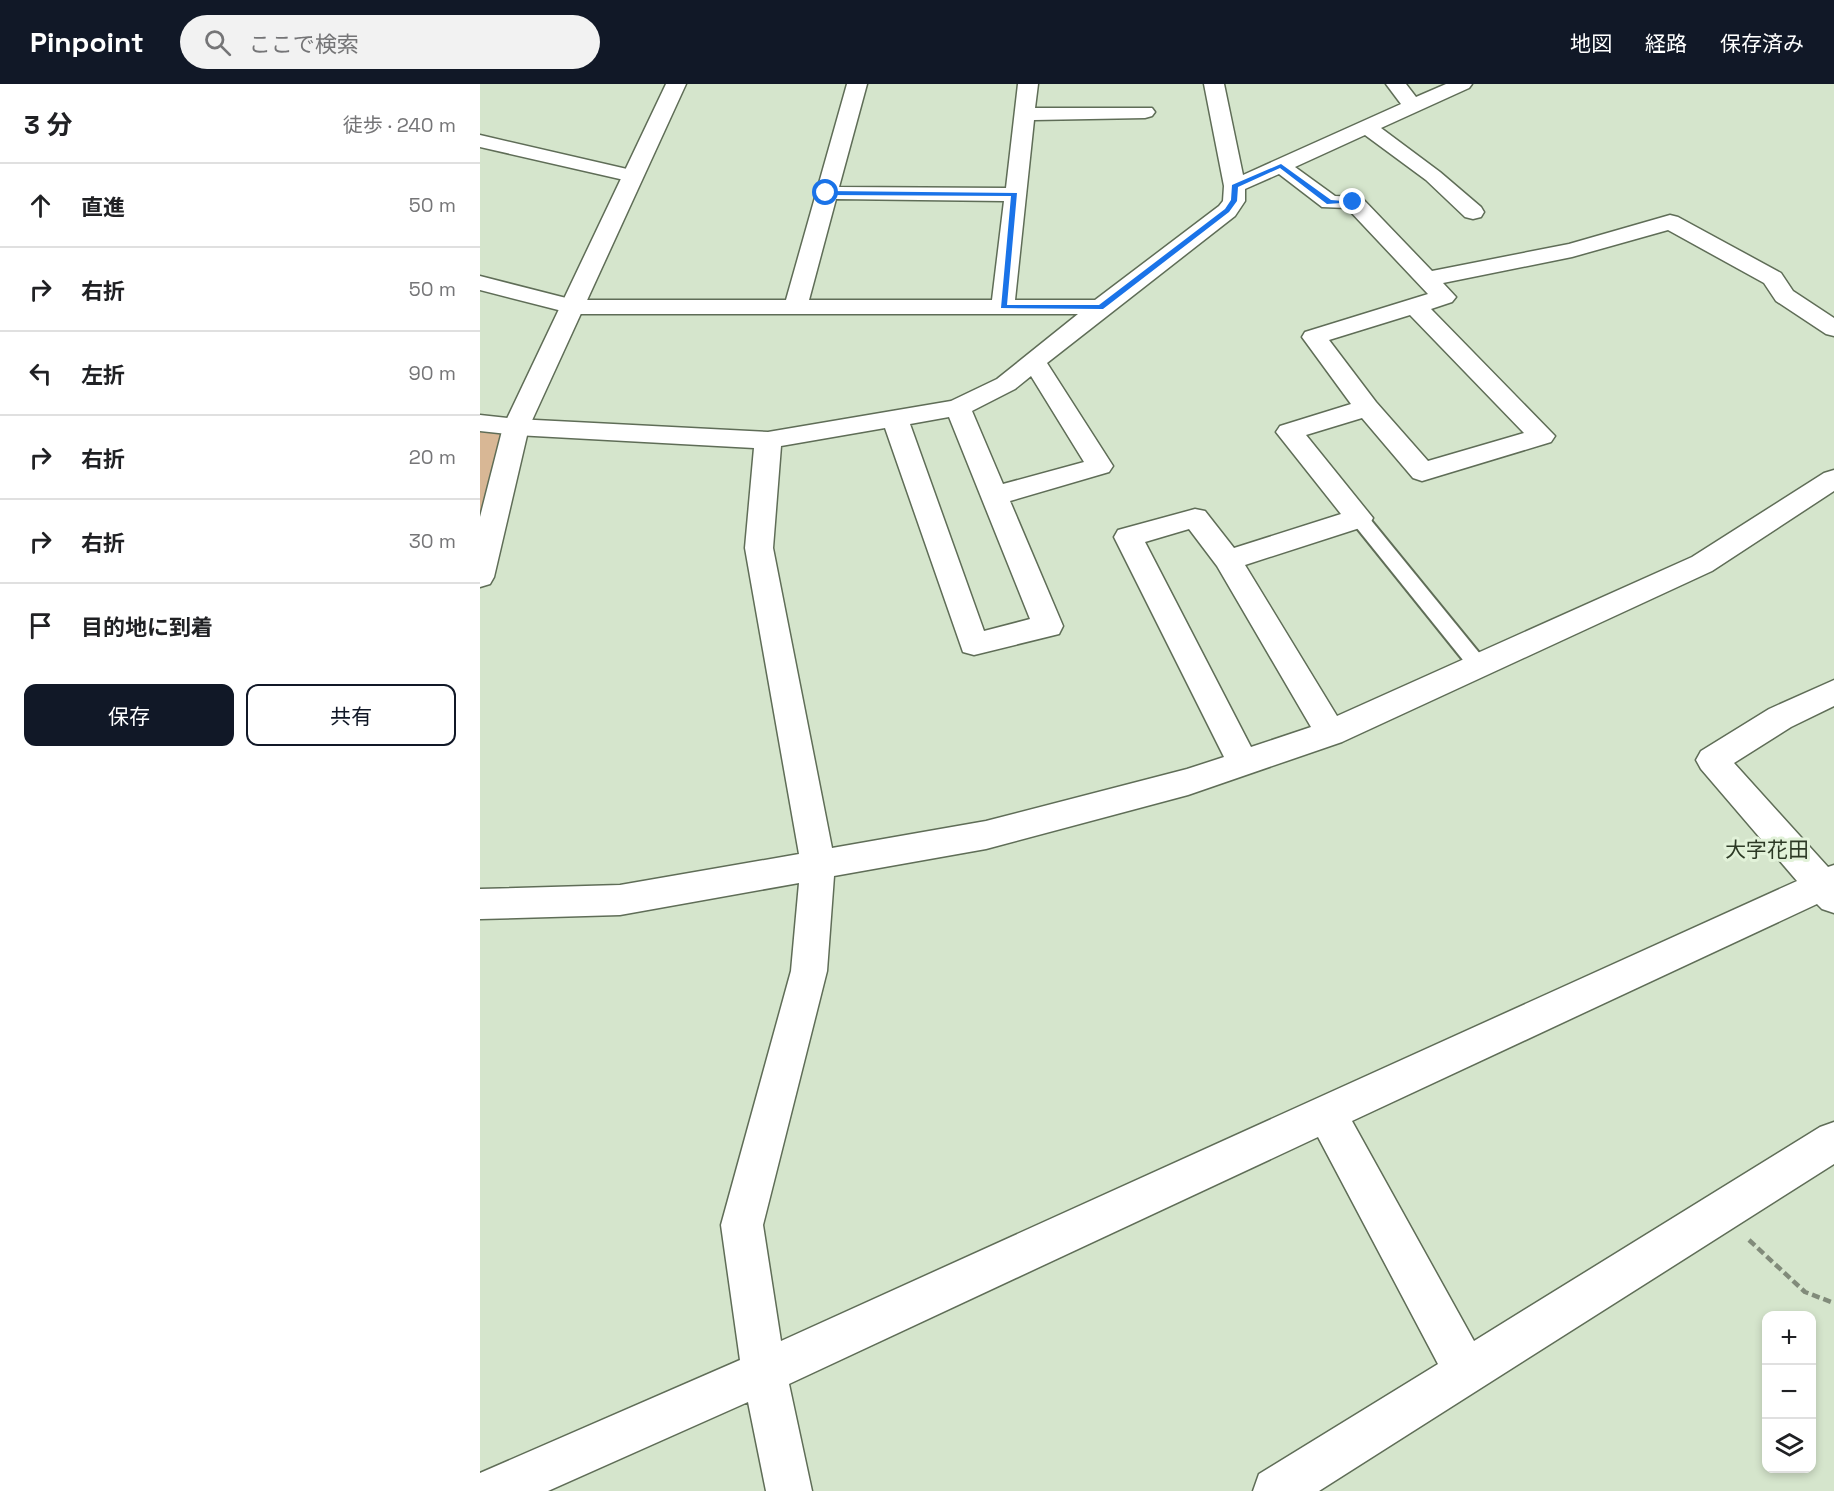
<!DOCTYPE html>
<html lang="ja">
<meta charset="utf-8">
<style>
:root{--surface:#fff;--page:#f2f2f2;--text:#202124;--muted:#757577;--line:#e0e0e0;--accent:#111827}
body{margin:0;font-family:"Space Grotesk","Noto Sans JP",sans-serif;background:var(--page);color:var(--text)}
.controls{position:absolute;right:18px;bottom:18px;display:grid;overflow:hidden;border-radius:12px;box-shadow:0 3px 9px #0003}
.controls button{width:54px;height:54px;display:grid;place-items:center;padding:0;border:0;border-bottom:2px solid var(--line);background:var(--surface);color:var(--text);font:30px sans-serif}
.stop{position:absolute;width:18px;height:18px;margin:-14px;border:4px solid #1a73e8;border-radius:50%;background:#fff}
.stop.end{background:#1a73e8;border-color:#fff;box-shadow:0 2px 6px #0008}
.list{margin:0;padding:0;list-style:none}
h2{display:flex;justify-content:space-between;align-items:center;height:78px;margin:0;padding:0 24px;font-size:26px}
h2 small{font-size:20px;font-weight:400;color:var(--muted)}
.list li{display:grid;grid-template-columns:39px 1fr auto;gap:18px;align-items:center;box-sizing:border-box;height:84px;padding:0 24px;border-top:2px solid var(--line)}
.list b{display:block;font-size:22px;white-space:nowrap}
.list em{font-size:20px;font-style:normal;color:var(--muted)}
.actions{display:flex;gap:12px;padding:18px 24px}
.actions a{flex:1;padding:14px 0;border:2px solid var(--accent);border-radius:12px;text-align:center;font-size:21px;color:var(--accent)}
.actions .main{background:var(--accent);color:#fff}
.icon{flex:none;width:33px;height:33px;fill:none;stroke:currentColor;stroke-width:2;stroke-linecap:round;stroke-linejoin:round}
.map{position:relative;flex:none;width:1354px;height:1407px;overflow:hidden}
header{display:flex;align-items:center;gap:36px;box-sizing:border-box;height:84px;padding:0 30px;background:var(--accent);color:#fff}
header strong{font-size:28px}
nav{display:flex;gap:33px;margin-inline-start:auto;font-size:21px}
.search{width:420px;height:54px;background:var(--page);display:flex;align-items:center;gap:15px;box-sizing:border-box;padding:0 21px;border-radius:33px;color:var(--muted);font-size:22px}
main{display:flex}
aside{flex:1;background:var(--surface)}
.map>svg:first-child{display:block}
.green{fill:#d8b795}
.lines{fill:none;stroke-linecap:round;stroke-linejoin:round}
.service-casing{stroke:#5f6d57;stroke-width:4}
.minor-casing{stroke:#5f6d57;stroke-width:3}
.tertiary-casing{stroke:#5f6d57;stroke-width:3}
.path{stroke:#818b7a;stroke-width:4.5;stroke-dasharray:8 4;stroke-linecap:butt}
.service{fill:#fff;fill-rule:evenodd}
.minor{fill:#fff;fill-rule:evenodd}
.tertiary{fill:#fff;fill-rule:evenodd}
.route{fill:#1a73e8}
.labels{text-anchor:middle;stroke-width:6;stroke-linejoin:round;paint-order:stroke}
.quarter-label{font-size:21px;fill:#2c3925;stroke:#e2f2d9}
</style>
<header>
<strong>Pinpoint</strong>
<div class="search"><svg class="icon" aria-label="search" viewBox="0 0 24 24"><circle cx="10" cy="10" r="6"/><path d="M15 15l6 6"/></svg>ここで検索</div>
<nav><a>地図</a><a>経路</a><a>保存済み</a></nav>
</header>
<main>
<aside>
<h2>3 分<small>徒歩 · 240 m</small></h2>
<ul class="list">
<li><svg class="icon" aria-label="ahead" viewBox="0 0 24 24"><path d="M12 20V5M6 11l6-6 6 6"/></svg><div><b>直進</b></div><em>50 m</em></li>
<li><svg class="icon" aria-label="right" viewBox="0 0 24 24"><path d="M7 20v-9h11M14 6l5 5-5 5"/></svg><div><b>右折</b></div><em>50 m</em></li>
<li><svg class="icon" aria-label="left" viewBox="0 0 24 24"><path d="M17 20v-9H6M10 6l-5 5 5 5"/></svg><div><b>左折</b></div><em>90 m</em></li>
<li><svg class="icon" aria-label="right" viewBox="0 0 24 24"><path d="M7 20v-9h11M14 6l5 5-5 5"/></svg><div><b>右折</b></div><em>20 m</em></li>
<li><svg class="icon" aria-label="right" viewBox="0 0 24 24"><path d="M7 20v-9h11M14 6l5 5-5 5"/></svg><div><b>右折</b></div><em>30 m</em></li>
<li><svg class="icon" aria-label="arrive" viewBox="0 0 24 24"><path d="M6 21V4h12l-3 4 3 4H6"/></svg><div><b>目的地に到着</b></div></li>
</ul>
<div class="actions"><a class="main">保存</a><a>共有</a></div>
</aside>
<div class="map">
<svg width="1354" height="1407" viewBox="0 0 1354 1407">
<rect width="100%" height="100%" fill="#d5e5cc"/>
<path class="green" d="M0 346 21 349 0 432Z"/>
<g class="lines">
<g class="service-casing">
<path id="service" d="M879 428 886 430 1005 576 1008 581 1005 586 998 589 991 586 872 438 870 434 872 430Z"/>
</g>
<g class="minor-casing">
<path id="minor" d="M367 0H387L359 103 526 104 538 0H558L555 24H672L675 28 672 32 665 34 554 36 535 216H615L739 122 743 117 744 102 724 0H744L763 91 921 20 906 0H926L936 13 966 0H992L989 4 901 44 960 88 1001 123 1004 128 1001 133 993 135 985 133 946 96 885 51 815 83 855 112 881 113 952 187 1089 160 1190 131 1198 133 1301 189 1313 207 1354 234V252L1346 250 1296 217 1284 199 1188 146 1092 173 963 199 976 213 972 218 951 225 1075 352 1071 358 942 397 933 394 882 334 826 351 893 434 889 441 765 481 857 632 1212 473 1344 389 1354 386V407L1232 487 862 658 708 711 506 765 354 792 347 887 283 1141 301 1257 1317 797 1221 685 1216 676 1221 667 1289 625 1354 596V622L1311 643 1254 679 1348 783 1354 781V829L1342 825 1337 820 872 1037 994 1257 1340 1043 1354 1038V1080L839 1407H773L779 1390 958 1280 838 1053 309 1300 332 1407H286L268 1318 68 1407H0V1389L260 1276 241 1141 311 887 319 799 140 831 0 835V805L140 801 319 770 265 464 274 364 36 351 0 347V331L36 335 288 348 471 317 517 295 598 230H94L0 206V192L94 216H306ZM799 90 842 123 867 124 948 210 825 248 822 253 871 320 800 342 796 348 861 430 754 464 725 427 715 425 638 446 634 453 744 673 707 685 506 737 352 764 293 464 301 362 405 344 483 568 494 571 579 550 583 542 530 417 629 388 633 382 567 279 755 132 765 117V105ZM356 115 524 117 512 216H329ZM930 231 1044 349 948 377 896 318 849 256ZM551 292 604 378 523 400 492 327 535 305ZM469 333 550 535 504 547 430 340ZM709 445 737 482 831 643 771 663 665 458Z
M0 51 160 88 163 92 160 96 153 98 0 63Z"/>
</g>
<g class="tertiary-casing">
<path id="tertiary" d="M186 0H206L49 343 14 493 10 500 0 503V433L23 343Z"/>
</g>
<path class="path" d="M1269 1156 1325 1208 1354 1219"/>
<use href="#service" class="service"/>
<use href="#minor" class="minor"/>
<use href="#tertiary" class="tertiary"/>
</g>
<path class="route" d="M801 80 851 116 876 118 847 120 800 84 758 103 757 117 749 128 623 225 521 224 531 112 346 111 343 109 346 107 537 109 527 221H619L745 125 751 116 752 101Z"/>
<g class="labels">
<g class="quarter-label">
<text x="1287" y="773">大字花田</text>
</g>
</g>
</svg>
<div class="controls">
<button>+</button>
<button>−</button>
<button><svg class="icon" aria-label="layers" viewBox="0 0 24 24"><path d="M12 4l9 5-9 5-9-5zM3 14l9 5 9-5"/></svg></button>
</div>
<div class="stop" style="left:346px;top:109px"></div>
<div class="stop end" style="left:873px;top:118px"></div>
</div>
</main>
